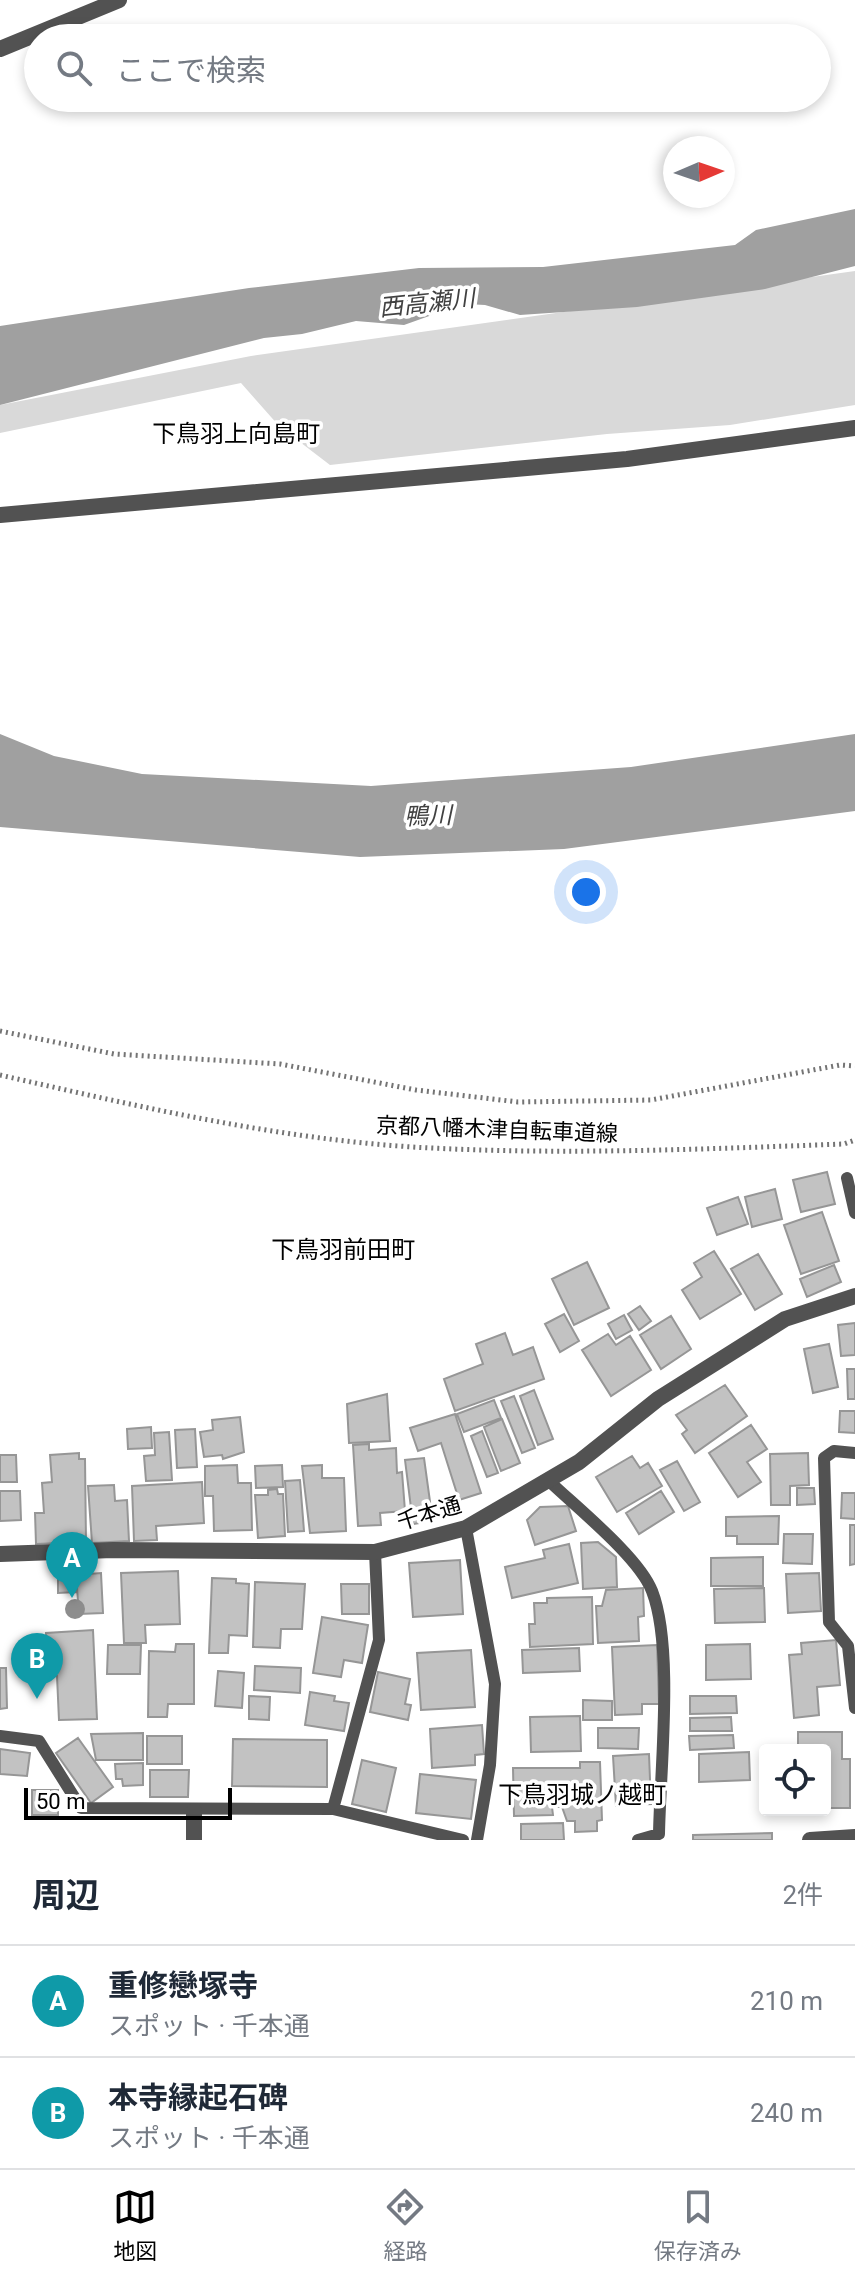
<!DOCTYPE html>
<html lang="ja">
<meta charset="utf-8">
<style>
:root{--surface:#fff;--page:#f2f2f3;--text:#1f2937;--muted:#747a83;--line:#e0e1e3;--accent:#000}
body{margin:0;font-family:Roboto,"Noto Sans JP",sans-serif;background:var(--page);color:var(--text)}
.controls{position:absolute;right:24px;bottom:24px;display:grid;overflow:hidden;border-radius:8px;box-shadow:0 4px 12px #0003}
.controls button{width:72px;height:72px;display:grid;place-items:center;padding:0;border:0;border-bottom:2px solid var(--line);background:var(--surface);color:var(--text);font:40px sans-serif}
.compass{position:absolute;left:663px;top:136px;width:72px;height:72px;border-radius:50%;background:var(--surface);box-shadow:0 4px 12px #0003;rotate:88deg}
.scale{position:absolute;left:24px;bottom:20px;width:208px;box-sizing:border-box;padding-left:8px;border:4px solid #000;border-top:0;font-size:22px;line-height:28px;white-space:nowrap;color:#000;-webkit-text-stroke:6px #fff;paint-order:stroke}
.you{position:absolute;left:586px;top:892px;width:28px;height:28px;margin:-20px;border:6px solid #fff;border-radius:50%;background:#1a73e8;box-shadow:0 0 0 12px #1a73e833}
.badge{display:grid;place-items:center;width:52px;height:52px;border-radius:50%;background:var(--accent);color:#fff;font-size:26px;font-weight:700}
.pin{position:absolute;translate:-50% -66px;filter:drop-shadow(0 2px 4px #0008)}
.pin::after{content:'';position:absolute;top:42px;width:28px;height:24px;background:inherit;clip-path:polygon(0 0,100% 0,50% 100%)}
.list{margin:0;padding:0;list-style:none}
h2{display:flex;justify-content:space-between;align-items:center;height:104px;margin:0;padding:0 32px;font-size:34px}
h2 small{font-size:26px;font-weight:400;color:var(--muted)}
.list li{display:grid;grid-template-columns:52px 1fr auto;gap:24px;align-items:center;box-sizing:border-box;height:112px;padding:0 32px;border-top:2px solid var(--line)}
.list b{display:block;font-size:30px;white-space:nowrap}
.list p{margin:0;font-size:26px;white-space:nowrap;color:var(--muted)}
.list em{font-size:26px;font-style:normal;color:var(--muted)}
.icon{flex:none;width:44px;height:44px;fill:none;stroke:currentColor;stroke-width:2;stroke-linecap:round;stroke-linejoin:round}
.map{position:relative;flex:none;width:855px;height:1840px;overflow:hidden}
.search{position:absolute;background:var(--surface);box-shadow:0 4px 12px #0003;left:24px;right:24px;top:24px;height:88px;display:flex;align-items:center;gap:20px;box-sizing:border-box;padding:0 28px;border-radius:44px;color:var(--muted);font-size:30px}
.sheet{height:328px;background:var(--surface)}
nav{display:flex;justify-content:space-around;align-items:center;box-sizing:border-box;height:112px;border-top:2px solid var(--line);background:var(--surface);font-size:22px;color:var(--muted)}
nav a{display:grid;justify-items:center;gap:4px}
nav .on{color:var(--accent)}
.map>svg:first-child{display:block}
.green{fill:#d9d9d9}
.water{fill:#a0a0a0}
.building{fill:#c2c2c2;stroke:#969696;stroke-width:2}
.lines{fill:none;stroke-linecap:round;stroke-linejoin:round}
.path{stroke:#747474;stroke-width:5;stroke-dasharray:2 4;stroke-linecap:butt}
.service{stroke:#525252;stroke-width:12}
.minor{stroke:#525252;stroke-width:16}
.tree{fill:#8d8d8d}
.labels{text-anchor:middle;stroke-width:7;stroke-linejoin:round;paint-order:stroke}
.street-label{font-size:22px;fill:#000;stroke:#fff}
.water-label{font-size:24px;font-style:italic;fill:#414141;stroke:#fff}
.neighbourhood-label{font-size:24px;fill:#000;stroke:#fff}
</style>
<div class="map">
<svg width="855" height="1840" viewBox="0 0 855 1840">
<rect width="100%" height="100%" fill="#fff"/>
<path class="green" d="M855 271V405L730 425 607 434 330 465 279 426 241 383 0 433V405L251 356Z"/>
<path class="water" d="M855 209V266L765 289 637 307 520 315 485 305 447 303 432 315 404 325 356 321 302 334 264 338 0 405V326L249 288 419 268 543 267 735 245 756 230Z
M0 734 54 756 142 774 371 786 631 767 855 734V811L564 849 360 857 0 827Z"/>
<path class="building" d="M827 1172 835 1204 801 1212 793 1180Z
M775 1189 782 1219 752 1227 745 1197Z
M738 1197 748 1224 717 1235 707 1208Z
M822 1212 839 1261 801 1274 784 1225Z
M714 1251 741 1294 700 1319 682 1290 702 1277 694 1263Z
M758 1254 782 1294 755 1310 731 1269Z
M587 1262 609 1308 574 1325 552 1279Z
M834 1265 841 1282 807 1297 800 1279Z
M640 1306 651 1321 639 1330 628 1314Z
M564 1314 579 1341 560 1352 545 1324Z
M624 1315 632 1330 616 1339 608 1324Z
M671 1316 691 1349 661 1369 640 1335Z
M855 1323V1355L841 1356 838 1325Z
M505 1333 513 1355 533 1347 544 1379 455 1411 444 1379 483 1364 476 1344Z
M608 1334 616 1345 630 1336 651 1370 611 1396 582 1350Z
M829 1344 838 1387 813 1393 804 1349Z
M847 1369H855V1399H848Z
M725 1385 747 1416 695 1453 682 1434 687 1430 676 1415Z
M534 1390 553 1439 538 1445 520 1396Z
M387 1394 390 1441 349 1443 347 1404Z
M514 1396 535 1448 522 1453 501 1401Z
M494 1400 501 1418 464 1432 457 1414Z
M840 1411H855V1433L839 1432Z
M455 1414 481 1493 459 1500 441 1443 418 1451 410 1428Z
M240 1417 244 1452 223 1459 222 1455 204 1457 200 1432 213 1430 212 1420Z
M502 1419 520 1463 501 1471 484 1427Z
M751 1425 767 1449 747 1462 761 1482 738 1497 709 1453Z
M151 1427 152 1448 128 1449 127 1429Z
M195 1429 197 1467 177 1468 175 1430Z
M482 1431 498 1473 487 1477 471 1436Z
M169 1432 172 1480 146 1481 144 1456 155 1455 154 1433Z
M369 1444V1450L396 1448 397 1473 402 1472 405 1511 380 1513 381 1525 358 1526 353 1445Z
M79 1453V1459H85L86 1542 36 1544 35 1513H44L42 1483 52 1482 50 1455Z
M808 1453 809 1485 790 1486V1505H771L770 1454Z
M0 1455H16L17 1482H0Z
M632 1456 640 1468 648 1463 662 1486 617 1512 596 1477Z
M424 1458 432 1516 425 1517 426 1522 413 1524 405 1460Z
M677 1461 700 1502 684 1511 660 1470Z
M237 1465 238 1483H251L252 1530 214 1531 213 1496H205V1466Z
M282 1465 283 1487 256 1488 255 1466Z
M322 1465V1478H344L346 1531 310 1533 302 1466Z
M300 1480 304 1531 288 1532 285 1481Z
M202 1482 204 1523 156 1526 157 1540 134 1541 132 1486Z
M114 1485 115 1501 127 1500 129 1541 92 1543 88 1486Z
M797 1488H814L815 1504 797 1505Z
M277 1489 278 1494H283L285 1536 258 1538 255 1495H268V1490Z
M0 1491H20L21 1520 0 1521Z
M661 1491 674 1512 639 1534 626 1513Z
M842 1493H855V1519L841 1518Z
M568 1506 576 1531 535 1545 527 1520 540 1507Z
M779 1516 778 1544H737V1536H726V1517Z
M850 1525H855V1564L850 1565Z
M784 1534H813L812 1564 783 1563Z
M598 1542 616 1557 617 1587 583 1589 581 1543Z
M569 1544 578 1583 512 1598 505 1567 545 1558 543 1550Z
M763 1557V1586H711V1558Z
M460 1560 463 1614 413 1617 409 1563Z
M178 1571 180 1624 145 1625 146 1643H124L121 1573Z
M101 1573 103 1613 79 1614 76 1575Z
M819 1573 821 1611 788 1613 786 1574Z
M75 1574 76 1592 58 1593V1575Z
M212 1578 236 1579V1583L249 1584 247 1636 229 1635 228 1653H209Z
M255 1582 305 1584 302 1629H281L280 1648 253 1647Z
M341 1584H369V1614H342Z
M643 1588 644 1616 638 1617 639 1641 598 1643 596 1606H602L606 1590Z
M764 1588 765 1622 715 1623 714 1589Z
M592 1597 593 1644 530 1647 529 1624H535L534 1603H547V1598Z
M322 1617 368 1625 362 1663 344 1660 341 1677 313 1673Z
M93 1630 97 1719 59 1720 57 1676H48L46 1633Z
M836 1640 840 1685 817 1687 819 1715 794 1718 789 1655 802 1654 801 1643Z
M176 1644H194V1704H168L167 1717H148L149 1651 175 1652Z
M750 1644 751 1679 706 1680V1645Z
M108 1645H141L140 1674H107Z
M657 1645 659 1704H642V1714L615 1715 612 1647Z
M579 1648 580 1671 523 1673 522 1650Z
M471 1650 475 1707 421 1710 417 1653Z
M255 1666 301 1668 300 1693 254 1690Z
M0 1668H6L7 1708 0 1709Z
M218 1671 244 1673 242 1708 215 1706Z
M378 1672 410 1679 405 1704 411 1705 408 1720 370 1712Z
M310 1692 335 1696 334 1701 349 1703 344 1731 305 1725Z
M249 1696 270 1697 269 1720 249 1719Z
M690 1696H736L737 1713 690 1714Z
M583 1700 612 1701V1720H583Z
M580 1716 581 1751 531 1752 530 1717Z
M731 1717 732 1731H690V1718Z
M482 1725 484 1754 475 1755V1765L432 1768 430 1729Z
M598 1728H639L638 1749 598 1748Z
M798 1732H842V1759H850V1808H825V1750H798Z
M143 1733V1760H96L91 1734Z
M733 1735 734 1748 690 1750 689 1736Z
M147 1736H182V1764H147Z
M78 1738 113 1787 91 1803 56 1753Z
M233 1739 327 1740V1787L232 1786Z
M0 1749 30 1753 27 1776 0 1774Z
M749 1752 750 1780 699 1782V1754Z
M649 1754 651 1804 616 1806 613 1756Z
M362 1760 396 1768 386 1812 352 1804Z
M580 1762H600L602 1820 597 1821V1831L575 1832V1821H567L562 1807H552L553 1815 514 1816 513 1768H580Z
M143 1763V1785L123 1786 122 1779H116L115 1764Z
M150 1770H189L188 1797H150Z
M420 1774 476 1780 471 1819 416 1813Z
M32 1790H58V1815H32Z
M563 1823 564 1840H521V1824Z
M772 1833V1840H693V1835Z"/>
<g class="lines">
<path class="path" d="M0 1031 114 1054 280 1064 416 1090 518 1102 651 1100 840 1065 855 1066
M0 1075C141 1107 285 1141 431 1148 568 1155 706 1149 844 1144L855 1140"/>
<path class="service" d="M847 1178 855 1213
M855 1453 834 1451 824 1458 829 1622 848 1646 855 1708
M548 1480C576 1507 639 1557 652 1591 674 1647 660 1771 659 1834L638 1840
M466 1528 495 1684 490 1765 477 1840
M0 1736 39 1741 81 1808 333 1809 463 1840
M333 1809 379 1640 375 1552"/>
<path class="minor" d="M0 49 119 0
M0 515 627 459 855 428
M0 1554 113 1550 375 1552 466 1528 579 1462 658 1399 785 1319 855 1296
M194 1840V1811
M810 1840 855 1837"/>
</g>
<circle class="tree" cx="75" cy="1609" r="10"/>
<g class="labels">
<g class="street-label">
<text transform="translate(497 1129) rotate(2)" y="8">京都八幡木津自転車道線</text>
<text transform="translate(429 1513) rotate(-17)" y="8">千本通</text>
</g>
<g class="water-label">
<text transform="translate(427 303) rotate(-6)" y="8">西高瀬川</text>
<text transform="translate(428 816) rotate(-2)" y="8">鴨川</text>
</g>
<g class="neighbourhood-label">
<text x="236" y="442">下鳥羽上向島町</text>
<text x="343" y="1258">下鳥羽前田町</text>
<text x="582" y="1803">下鳥羽城ノ越町</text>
</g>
</g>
</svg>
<div class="controls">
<button><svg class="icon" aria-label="locate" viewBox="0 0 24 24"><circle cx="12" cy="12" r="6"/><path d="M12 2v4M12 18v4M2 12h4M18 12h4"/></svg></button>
</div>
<svg class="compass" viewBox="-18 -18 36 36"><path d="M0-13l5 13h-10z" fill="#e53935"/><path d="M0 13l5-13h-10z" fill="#747a83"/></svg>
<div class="scale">50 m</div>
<div class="you"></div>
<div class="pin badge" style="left:72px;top:1598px;background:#0f9aa8">A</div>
<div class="pin badge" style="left:37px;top:1699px;background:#0f9aa8">B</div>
<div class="search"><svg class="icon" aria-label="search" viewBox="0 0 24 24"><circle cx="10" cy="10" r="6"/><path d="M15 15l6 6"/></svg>ここで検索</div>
</div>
<section class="sheet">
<h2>周辺<small>2件</small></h2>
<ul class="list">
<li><span class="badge" style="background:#0f9aa8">A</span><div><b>重修戀塚寺</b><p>スポット · 千本通</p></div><em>210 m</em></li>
<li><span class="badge" style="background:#0f9aa8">B</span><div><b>本寺縁起石碑</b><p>スポット · 千本通</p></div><em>240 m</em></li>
</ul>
</section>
<nav>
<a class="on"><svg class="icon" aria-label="map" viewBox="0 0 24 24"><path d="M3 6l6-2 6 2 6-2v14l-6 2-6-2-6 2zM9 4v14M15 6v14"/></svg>地図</a>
<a><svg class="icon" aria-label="directions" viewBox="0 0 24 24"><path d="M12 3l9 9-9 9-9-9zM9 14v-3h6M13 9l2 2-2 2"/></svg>経路</a>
<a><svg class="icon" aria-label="saved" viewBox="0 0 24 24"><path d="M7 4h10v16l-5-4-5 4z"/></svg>保存済み</a>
</nav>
